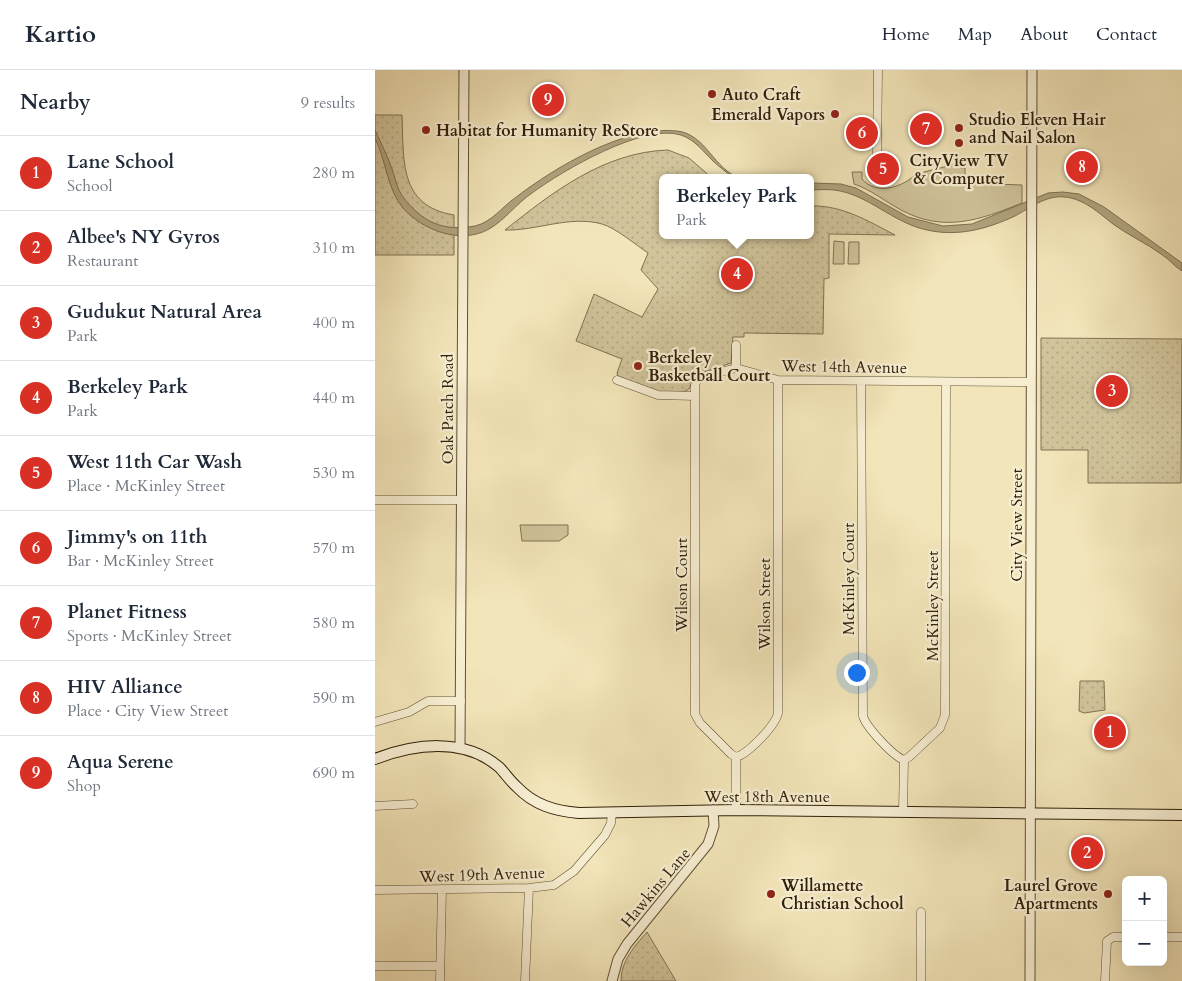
<!DOCTYPE html>
<meta charset="utf-8">
<style>
:root{--surface:#fff;--page:#f6f6f7;--text:#1f2937;--muted:#747a83;--line:#e0e1e3;--accent:#d93025}
body{margin:0;font-family:Cardo,serif;background:var(--page);color:var(--text)}
.controls{position:absolute;right:15px;bottom:15px;display:grid;overflow:hidden;border-radius:8px;box-shadow:0 5px 20px #0002}
.controls button{width:45px;height:45px;display:grid;place-items:center;padding:0;border:0;border-bottom:1px solid var(--line);background:var(--surface);color:var(--text);font:25px sans-serif}
.you{position:absolute;left:481px;top:602px;width:18px;height:18px;margin:-12px;border:4px solid #fff;border-radius:50%;background:#1a73e8;box-shadow:0 0 0 8px #1a73e833}
.badge{display:grid;place-items:center;width:32px;height:32px;border-radius:50%;background:var(--accent);color:#fff;font-size:16px;font-weight:700}
.pin{position:absolute;translate:-50% -50%;border:2px solid #fff;box-shadow:0 1px 5px #0006}
.popup{position:absolute;left:284px;top:104px;width:155px;height:65px;box-sizing:border-box;display:grid;place-content:center;border-radius:8px;background:var(--surface);filter:drop-shadow(0 1px 4px #0005);font-size:16px;white-space:nowrap;color:var(--muted)}
.popup b{font-size:19px;color:var(--text)}
.popup::after{content:'';position:absolute;left:50%;top:100%;margin-left:-10px;border:10px solid transparent;border-top-color:var(--surface)}
.list{margin:0;padding:0;list-style:none}
h2{display:flex;justify-content:space-between;align-items:center;height:65px;margin:0;padding:0 20px;font-size:21px}
h2 small{font-size:16px;font-weight:400;color:var(--muted)}
.list li{display:grid;grid-template-columns:32px 1fr auto;gap:15px;align-items:center;box-sizing:border-box;height:75px;padding:0 20px;border-top:1px solid var(--line)}
.list b{display:block;font-size:19px;white-space:nowrap}
.list p{margin:0;font-size:16px;white-space:nowrap;color:var(--muted)}
.list em{font-size:16px;font-style:normal;color:var(--muted)}
.map{position:relative;flex:none;width:807px;height:911px;overflow:hidden}
header{display:flex;align-items:center;gap:30px;box-sizing:border-box;height:70px;padding:0 25px;background:var(--surface);border-bottom:1px solid var(--line)}
header strong{font-size:24px}
nav{display:flex;gap:28px;margin-inline-start:auto;font-size:18px}
main{display:flex}
aside{flex:1;background:var(--surface)}
.map>svg:first-child{display:block}
.green{fill:#d1c49b;stroke:#817252}
.park{fill:url(#park-dots);stroke:#817252}
.water{fill:#b0a27d;stroke:#7d6e4e}
.lines{fill:none;stroke-linecap:round;stroke-linejoin:round}
.minor-casing{stroke:#615134;stroke-width:9}
.tertiary-casing{stroke:#615134;stroke-width:11}
.secondary-casing{stroke:#312008;stroke-width:12}
.minor{stroke:#f7eed2;stroke-width:8}
.tertiary{stroke:#f7eed2;stroke-width:9}
.secondary{stroke:#f7eed2;stroke-width:10}
.poi-dot{fill:#8f2418;stroke:#f7eed2;stroke-width:2}
.labels{text-anchor:middle;stroke-width:4.5;stroke-linejoin:round;paint-order:stroke}
.poi-label{font-size:16px;font-weight:bold;fill:#312008;stroke:#f7eed2;text-anchor:start}
.street-label{font-size:16px;fill:#312008;stroke:#f7eed2}
</style>
<header>
<strong>Kartio</strong>
<nav><a>Home</a><a>Map</a><a>About</a><a>Contact</a></nav>
</header>
<main>
<aside>
<h2>Nearby<small>9 results</small></h2>
<ul class="list">
<li><span class="badge">1</span><div><b>Lane School</b><p>School</p></div><em>280 m</em></li>
<li><span class="badge">2</span><div><b>Albee's NY Gyros</b><p>Restaurant</p></div><em>310 m</em></li>
<li><span class="badge">3</span><div><b>Gudukut Natural Area</b><p>Park</p></div><em>400 m</em></li>
<li><span class="badge">4</span><div><b>Berkeley Park</b><p>Park</p></div><em>440 m</em></li>
<li><span class="badge">5</span><div><b>West 11th Car Wash</b><p>Place · McKinley Street</p></div><em>530 m</em></li>
<li><span class="badge">6</span><div><b>Jimmy's on 11th</b><p>Bar · McKinley Street</p></div><em>570 m</em></li>
<li><span class="badge">7</span><div><b>Planet Fitness</b><p>Sports · McKinley Street</p></div><em>580 m</em></li>
<li><span class="badge">8</span><div><b>HIV Alliance</b><p>Place · City View Street</p></div><em>590 m</em></li>
<li><span class="badge">9</span><div><b>Aqua Serene</b><p>Shop</p></div><em>690 m</em></li>
</ul>
</aside>
<div class="map">
<svg width="807" height="911" viewBox="0 0 807 911">
<defs>
<pattern id="park-dots" width="8" height="8" patternUnits="userSpaceOnUse" patternTransform="scale(1.25)"><rect width="8" height="8" fill="#d1c49b"/><path d="M2 2h.1M6 6h.1" fill="none" stroke="#b4a884" stroke-width="1.8" stroke-linecap="round"/></pattern>
</defs>
<rect width="100%" height="100%" fill="#f2e5b9"/>
<filter id="stains"><feTurbulence type="fractalNoise" baseFrequency=".004" numOctaves="4"/><feColorMatrix values="0 0 0 0 .2 0 0 0 0 .09 0 0 0 0 .02 0 0 0 .5 -.17"/></filter>
<radialGradient id="worn" r=".72"><stop offset=".6" stop-color="#630" stop-opacity="0"/><stop offset="1" stop-color="#630" stop-opacity=".3"/></radialGradient>
<path class="green" d="M585 93 586 98H590V113L647 115V133C605 150 569 163 526 140 511 132 495 119 479 114L477 102H487V109C501 125 525 118 539 106H549V102Z
M459 171 469 172V194H458Z
M474 172H484V194H473Z
M145 455H193V465L184 471H147Z"/>
<path class="park" d="M0 45H27C29 89 23 136 79 145V185H0Z
M293 80 314 88 337 108H288V165H436V136C467 135 493 151 520 165L454 164V208L449 209 448 264 369 263V267H358L356 293 320 305 314 319C295 331 261 314 243 306L242 303 247 289 201 271 219 224 267 247 283 219 266 200 273 183C261 175 241 158 227 154 195 145 161 161 130 160 178 122 229 82 293 80Z
M666 268 807 269 806 413H713V380H666Z
M705 611H729L730 640 709 643 704 641Z
M272 862 301 911H246C246 891 259 877 272 862Z"/>
<path class="water" d="M0 60C6 73 12 85 17 99 20 107 22 119 28 127 47 152 68 162 100 156 117 152 127 137 140 128 180 97 251 55 302 61 331 64 339 100 365 108H358C352 102 344 97 338 91 327 80 320 70 306 65 268 53 187 101 157 123 141 134 130 150 114 159 86 175 47 160 28 138 12 119 11 90 0 68Z
M436 113 466 114 481 118 533 147 568 156 597 154 673 123 688 122 704 124 729 137 807 193V201C799 196 794 189 786 184 771 173 753 165 738 154 724 143 708 128 689 127 671 125 655 138 640 146 612 159 583 167 552 160 518 153 493 124 459 120 451 119 443 120 436 120Z"/>
<g class="lines">
<g class="minor-casing">
<path id="minor" d="M502 85 503 0
M361 298V275
M242 310 283 325 320 326V315L323 308 361 298 403 310 656 312
M486 312 488 646C491 657 518 686 529 690
M320 326V644L325 653 356 684 361 687
M0 430H87
M0 652 34 642 53 631H86
M0 736 38 734
M361 740V687C373 684 401 655 403 643V310
M528 742 529 690 534 687 565 658 570 645 571 312
M0 820 154 818 179 815 199 801 230 765 236 753 237 742
M788 867H807
M0 896H65
M65 911 67 819
M150 911 154 818
M546 911V842
M730 911 732 871 738 867H751"/>
</g>
<g class="tertiary-casing">
<path id="tertiary" d="M85 678 89 0
M237 911 243 889 252 874 333 774 339 756 338 740
M655 911 657 0"/>
</g>
<g class="secondary-casing">
<path id="secondary" d="M0 689C39 674 89 667 124 697 130 703 135 711 142 717 159 735 180 741 204 743L361 740 807 745"/>
</g>
<use href="#minor" class="minor"/>
<use href="#tertiary" class="tertiary"/>
<use href="#secondary" class="secondary"/>
</g>
<g class="poi-dot">
<circle cx="337" cy="24" r="5"/>
<circle cx="460" cy="44" r="5"/>
<circle cx="584" cy="58" r="5"/>
<circle cx="51" cy="60" r="5"/>
<circle cx="584" cy="73" r="5"/>
<circle cx="263" cy="296" r="5"/>
<circle cx="396" cy="824" r="5"/>
<circle cx="733" cy="824" r="5"/>
</g>
<g class="labels">
<g class="poi-label">
<text x="347" y="30">Auto Craft</text>
<text x="450" y="50" text-anchor="end">Emerald Vapors</text>
<text x="594" y="55">Studio Eleven Hair<tspan x="594" dy="18">and Nail Salon</tspan></text>
<text x="61" y="66">Habitat for Humanity ReStore</text>
<text x="584" y="96" text-anchor="middle">CityView TV<tspan x="584" dy="18">&amp; Computer</tspan></text>
<text x="273" y="293">Berkeley<tspan x="273" dy="18">Basketball Court</tspan></text>
<text x="406" y="821">Willamette<tspan x="406" dy="18">Christian School</tspan></text>
<text x="723" y="821" text-anchor="end">Laurel Grove<tspan x="723" dy="18">Apartments</tspan></text>
</g>
<g class="street-label">
<text transform="translate(469 296) rotate(1)" y="6">West 14th Avenue</text>
<text transform="translate(72 339) rotate(-90)" y="6">Oak Patch Road</text>
<text transform="translate(641 455) rotate(-90)" y="6">City View Street</text>
<text transform="translate(473 509) rotate(-90)" y="6">McKinley Court</text>
<text transform="translate(306 515) rotate(-90)" y="6">Wilson Court</text>
<text transform="translate(389 534) rotate(-90)" y="6">Wilson Street</text>
<text transform="translate(557 536) rotate(-90)" y="6">McKinley Street</text>
<text x="392" y="732">West 18th Avenue</text>
<text transform="translate(107 804) rotate(-2)" y="6">West 19th Avenue</text>
<text transform="translate(280 817) rotate(-50)" y="6">Hawkins Lane</text>
</g>
</g>
<rect width="100%" height="100%" filter="url(#stains)"/>
<rect width="100%" height="100%" fill="url(#worn)"/>
</svg>
<div class="controls">
<button>+</button>
<button>−</button>
</div>
<div class="you"></div>
<div class="pin badge" style="left:735px;top:662px">1</div>
<div class="pin badge" style="left:712px;top:783px">2</div>
<div class="pin badge" style="left:737px;top:321px">3</div>
<div class="pin badge" style="left:362px;top:204px">4</div>
<div class="popup"><b>Berkeley Park</b>Park</div>
<div class="pin badge" style="left:508px;top:99px">5</div>
<div class="pin badge" style="left:487px;top:63px">6</div>
<div class="pin badge" style="left:551px;top:59px">7</div>
<div class="pin badge" style="left:707px;top:97px">8</div>
<div class="pin badge" style="left:173px;top:30px">9</div>
</div>
</main>
